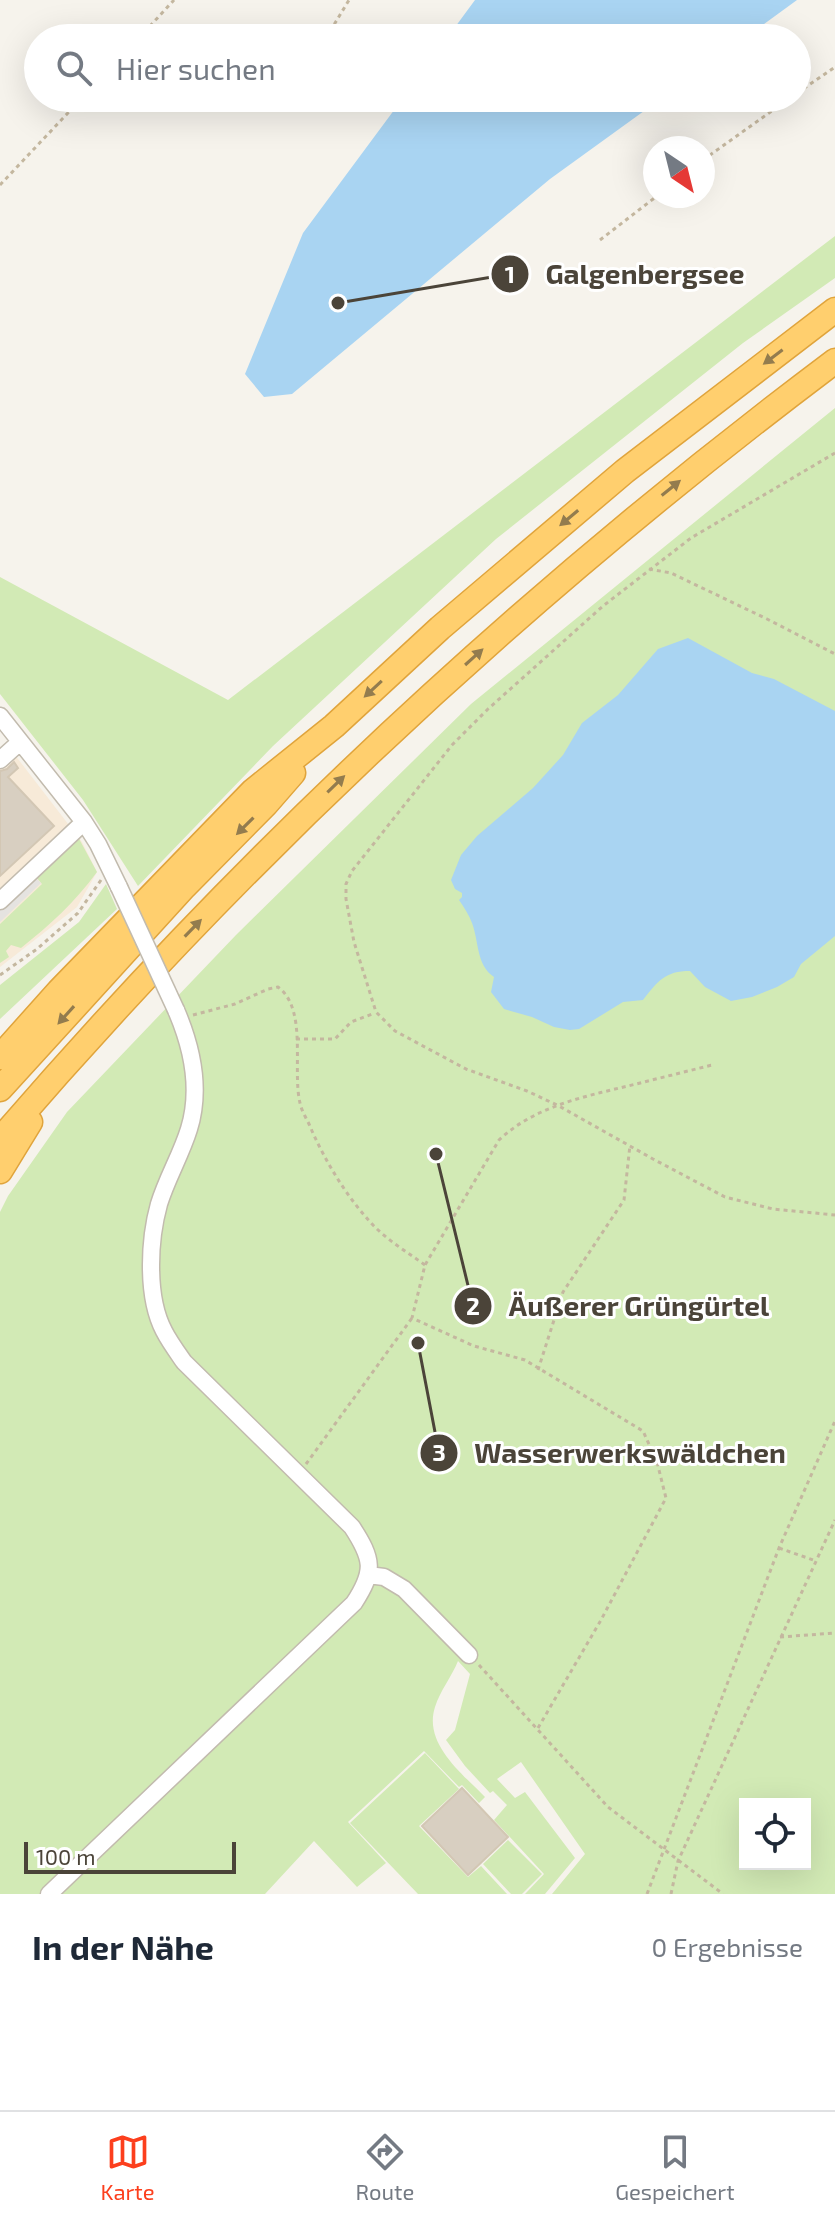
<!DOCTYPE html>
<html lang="de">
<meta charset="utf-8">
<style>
:root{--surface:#fff;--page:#f6f6f7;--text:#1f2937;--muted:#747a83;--line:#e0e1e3;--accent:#fc3f1d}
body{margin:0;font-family:"Exo 2",sans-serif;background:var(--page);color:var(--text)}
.controls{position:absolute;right:24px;bottom:24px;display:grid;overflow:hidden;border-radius:0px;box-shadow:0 8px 32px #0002}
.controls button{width:72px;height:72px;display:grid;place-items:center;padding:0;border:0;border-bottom:2px solid var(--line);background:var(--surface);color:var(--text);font:40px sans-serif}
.compass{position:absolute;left:643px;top:136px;width:72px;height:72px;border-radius:50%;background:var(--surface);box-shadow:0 8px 32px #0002;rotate:145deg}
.scale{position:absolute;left:24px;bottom:20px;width:212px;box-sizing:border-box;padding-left:8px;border:4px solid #4b4439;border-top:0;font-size:22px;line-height:28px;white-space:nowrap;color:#4b4439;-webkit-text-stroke:6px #fff;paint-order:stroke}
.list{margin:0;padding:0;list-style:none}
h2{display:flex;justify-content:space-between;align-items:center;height:104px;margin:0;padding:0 32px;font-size:34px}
h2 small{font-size:26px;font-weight:400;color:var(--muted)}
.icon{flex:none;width:44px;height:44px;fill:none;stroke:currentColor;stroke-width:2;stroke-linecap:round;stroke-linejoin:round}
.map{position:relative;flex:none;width:835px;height:1894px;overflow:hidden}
.search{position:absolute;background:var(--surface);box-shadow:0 8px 32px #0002;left:24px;right:24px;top:24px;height:88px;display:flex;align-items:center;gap:20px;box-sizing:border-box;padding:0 28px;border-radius:44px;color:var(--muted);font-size:30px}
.sheet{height:216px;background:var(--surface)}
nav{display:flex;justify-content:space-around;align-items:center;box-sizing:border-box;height:112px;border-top:2px solid var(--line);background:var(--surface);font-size:22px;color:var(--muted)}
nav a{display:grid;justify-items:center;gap:4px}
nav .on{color:var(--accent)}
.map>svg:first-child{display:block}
.commercial{fill:#f7ead8}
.green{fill:#d2eab5;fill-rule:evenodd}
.parking{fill:#e5e3e0}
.water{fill:#a9d4f2}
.building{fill:#d8cfc1;stroke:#d3c7b4;stroke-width:2}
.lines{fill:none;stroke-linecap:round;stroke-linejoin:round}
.minor-casing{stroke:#c2bbae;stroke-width:19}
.highway-casing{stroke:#e0a43c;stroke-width:27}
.path{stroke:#c4b79f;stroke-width:3;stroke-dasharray:4 4;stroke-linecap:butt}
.minor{stroke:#fff;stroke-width:16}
.highway{stroke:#ffcf6e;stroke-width:24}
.minor-bridge-casing{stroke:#c2bbae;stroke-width:19;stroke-linecap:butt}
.minor-bridge{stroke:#fff;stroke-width:16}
.oneway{fill:#937c4e}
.leader{fill:none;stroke:#4b4439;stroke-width:3}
.callout-dot{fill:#4b4439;stroke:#fff;stroke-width:3}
.mark-label{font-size:24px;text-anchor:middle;font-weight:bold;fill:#fff}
.callout-label{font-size:28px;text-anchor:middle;font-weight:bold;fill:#4b4439;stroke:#fff;stroke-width:6;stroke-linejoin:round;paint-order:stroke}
</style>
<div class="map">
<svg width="835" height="1894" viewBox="0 0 835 1894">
<rect width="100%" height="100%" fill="#f6f3ec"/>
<path class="commercial" d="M8 746 82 842 97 872 77 907 0 967V754Z"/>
<path class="green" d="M835 236V278L743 343 496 539 273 746 138 886 83 800 0 694V577L228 700Z
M835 408V1894H552L585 1854 521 1762 497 1779 515 1798 525 1792 575 1858 545 1894H525L544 1874 494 1820 507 1805 493 1791 490 1793 465 1766 446 1740 455 1730 470 1674 458 1661C452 1676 440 1691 435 1707 423 1744 463 1774 485 1797L479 1803 462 1785 459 1787 424 1751 348 1822 386 1863 357 1887 314 1841 265 1894H0V1212L8 1196 67 1112 236 935 471 704ZM745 1804H805V1864H745Z
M77 835 97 872C75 902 50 925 21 948L11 945 6 951 9 957 0 963V924L42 884 35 876Z
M106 884 117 909 0 1019V985L79 922Z
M425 1753 459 1789 419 1826 468 1877 481 1866 507 1894H418L350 1823Z
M508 1840 542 1874 522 1894H511L483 1864Z"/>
<path class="parking" d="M33 875 41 883 0 922V906Z"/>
<path class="water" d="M475 0H797L745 38H447Z
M403 98H662L550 179 292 394 264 397 245 374 303 233Z
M688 638 752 673 774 679 835 711V936L801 964 794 977 777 987 752 997 731 1001 705 987 690 971C665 971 658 981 643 1000L623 1002 579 1029 570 1030 554 1027 532 1017 504 1009 491 992 494 977C476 965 479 941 472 923 469 915 464 907 459 900L462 897V893L455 889 451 880 461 855 477 836 533 788 563 755 582 723 618 695 658 649Z"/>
<path class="building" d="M14 762 18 768 8 777 54 826 0 876V771L7 769Z
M462 1788 508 1837 468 1875 422 1826Z"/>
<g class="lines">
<g class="minor-casing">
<path id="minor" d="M0 716 84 822 98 844 119 887
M0 760 20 742
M0 901 84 822
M368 1575 384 1577 404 1589 469 1655
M49 1894 354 1603C375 1571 373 1559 352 1527L184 1362C177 1352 169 1341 164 1331 146 1297 149 1240 159 1204 167 1178 181 1155 189 1129 201 1090 192 1047 176 1010"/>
</g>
<g class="highway-casing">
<path id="highway" d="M0 1057 59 991 253 791 334 726 440 628 625 471 835 310
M0 1089 184 887 266 804 293 773
M0 1140C250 849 529 591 835 361
M0 1171 30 1122"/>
</g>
<path class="path" d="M139 38 174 0
M326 38 349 0
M797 93 835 67
M703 160 790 98
M0 185 82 98
M600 240 657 196
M835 453 691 538 603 606 488 709 452 745 352 871 346 884V899L354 942 376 1012 395 1031 466 1069 527 1091 559 1106 653 1159 725 1197 773 1209 835 1215
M649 569 671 573 767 619 835 654
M0 975 37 949 78 913 101 880
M193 1015 235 1004 268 989 278 987C308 1009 292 1070 300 1103 302 1113 309 1122 312 1131 327 1164 347 1197 372 1224 387 1240 407 1252 425 1265
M296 1039H335L351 1022 375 1013
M538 1370 563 1292 624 1200 630 1145
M306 1464 412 1318
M779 1548 816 1561
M780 1637 835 1633
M479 1665 608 1807 723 1894
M538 1728 601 1620 666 1498 657 1462 643 1431 525 1360 474 1346 412 1318 425 1265 499 1140C534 1107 582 1097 628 1086 656 1079 684 1072 712 1065
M647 1894 779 1548 835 1421
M671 1894 678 1861 835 1520"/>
<use href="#minor" class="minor"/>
<use href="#highway" class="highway"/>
<g class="minor-bridge-casing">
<path id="minor-bridge" d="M119 887 176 1010"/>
</g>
<use href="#minor-bridge" class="minor-bridge"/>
</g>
<defs><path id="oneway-solid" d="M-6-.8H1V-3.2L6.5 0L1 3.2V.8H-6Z" transform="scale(2)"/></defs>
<g class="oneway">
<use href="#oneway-solid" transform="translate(773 357) rotate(143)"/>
<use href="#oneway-solid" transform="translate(671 488) rotate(-39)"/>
<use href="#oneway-solid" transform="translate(569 518) rotate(140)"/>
<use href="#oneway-solid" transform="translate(474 657) rotate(-42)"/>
<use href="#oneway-solid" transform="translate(373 689) rotate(137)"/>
<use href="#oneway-solid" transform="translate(336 784) rotate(-44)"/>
<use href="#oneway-solid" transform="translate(245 826) rotate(135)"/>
<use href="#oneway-solid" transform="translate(193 928) rotate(-46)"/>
<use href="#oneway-solid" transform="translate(66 1015) rotate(132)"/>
</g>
<path class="leader" d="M338 303L510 274M436 1154L473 1306M418 1343L439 1453"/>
<g class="callout-dot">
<circle cx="338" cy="303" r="8"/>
<circle cx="436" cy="1154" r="8"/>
<circle cx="418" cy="1343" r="8"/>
<circle cx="510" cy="274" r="20"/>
<circle cx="473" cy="1306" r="20"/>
<circle cx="439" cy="1453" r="20"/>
</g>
<g class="mark-label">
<text x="510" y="283">1</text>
<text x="473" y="1315">2</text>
<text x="439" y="1461">3</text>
</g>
<g class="callout-label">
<text x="645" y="284">Galgenbergsee</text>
<text x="639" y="1316">Äußerer Grüngürtel</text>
<text x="630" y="1463">Wasserwerkswäldchen</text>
</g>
</svg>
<div class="controls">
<button><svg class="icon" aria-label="locate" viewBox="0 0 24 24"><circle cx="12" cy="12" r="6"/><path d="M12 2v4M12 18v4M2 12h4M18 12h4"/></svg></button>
</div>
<svg class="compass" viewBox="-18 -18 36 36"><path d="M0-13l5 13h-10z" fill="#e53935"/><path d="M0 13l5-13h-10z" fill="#747a83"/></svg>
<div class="scale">100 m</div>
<div class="search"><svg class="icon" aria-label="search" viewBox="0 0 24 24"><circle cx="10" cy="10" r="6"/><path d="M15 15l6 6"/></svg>Hier suchen</div>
</div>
<section class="sheet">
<h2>In der Nähe<small>0 Ergebnisse</small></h2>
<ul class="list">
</ul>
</section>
<nav>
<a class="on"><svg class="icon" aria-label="map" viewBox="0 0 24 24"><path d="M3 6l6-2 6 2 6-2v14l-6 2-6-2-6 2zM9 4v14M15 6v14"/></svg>Karte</a>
<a><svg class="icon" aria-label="directions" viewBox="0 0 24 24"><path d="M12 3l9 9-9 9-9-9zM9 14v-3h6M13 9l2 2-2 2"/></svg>Route</a>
<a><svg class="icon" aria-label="saved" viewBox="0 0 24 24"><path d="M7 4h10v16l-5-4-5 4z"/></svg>Gespeichert</a>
</nav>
